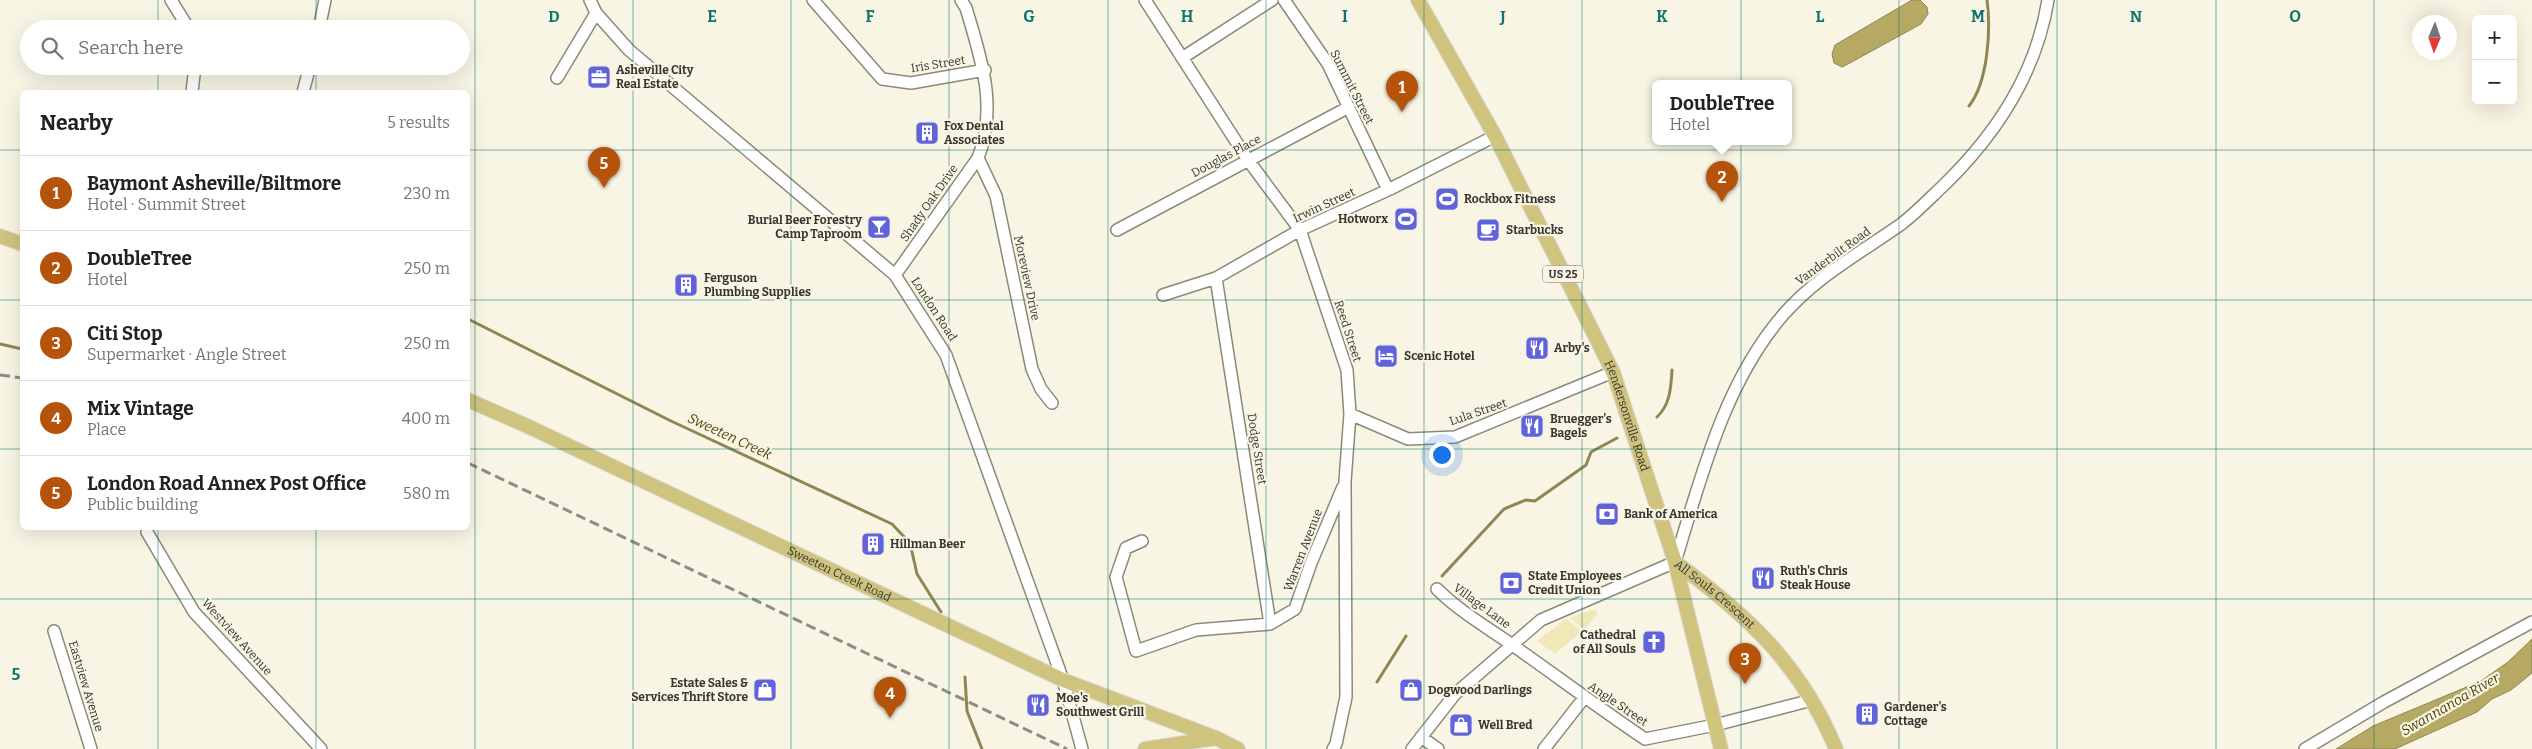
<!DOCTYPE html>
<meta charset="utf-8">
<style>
:root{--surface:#fff;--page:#f2f2f2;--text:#222;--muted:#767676;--line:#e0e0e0;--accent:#b45309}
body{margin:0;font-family:Bitter,serif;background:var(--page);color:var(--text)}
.controls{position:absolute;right:15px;top:15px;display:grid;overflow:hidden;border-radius:8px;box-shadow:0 5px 20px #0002}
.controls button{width:45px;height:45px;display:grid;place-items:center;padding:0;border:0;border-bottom:1px solid var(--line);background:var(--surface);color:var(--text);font:25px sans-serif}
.compass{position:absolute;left:2412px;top:15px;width:45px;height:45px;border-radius:50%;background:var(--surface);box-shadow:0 5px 20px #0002;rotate:182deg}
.you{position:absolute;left:1441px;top:454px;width:18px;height:18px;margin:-12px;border:4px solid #fff;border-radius:50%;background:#1a73e8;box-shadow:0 0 0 8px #1a73e833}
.badge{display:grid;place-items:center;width:32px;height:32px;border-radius:50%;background:var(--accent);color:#fff;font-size:16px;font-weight:700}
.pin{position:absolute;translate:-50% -41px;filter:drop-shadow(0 1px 2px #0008)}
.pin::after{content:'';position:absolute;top:26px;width:18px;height:15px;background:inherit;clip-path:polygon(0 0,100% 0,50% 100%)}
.popup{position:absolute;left:1652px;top:80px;width:140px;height:65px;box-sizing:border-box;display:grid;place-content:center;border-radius:8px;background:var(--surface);filter:drop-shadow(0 1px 4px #0005);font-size:16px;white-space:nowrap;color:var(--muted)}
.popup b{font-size:19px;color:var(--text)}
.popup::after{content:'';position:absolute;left:50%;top:100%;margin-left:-10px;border:10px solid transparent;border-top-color:var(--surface)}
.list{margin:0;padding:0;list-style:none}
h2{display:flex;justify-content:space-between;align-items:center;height:65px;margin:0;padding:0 20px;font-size:21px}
h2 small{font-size:16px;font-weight:400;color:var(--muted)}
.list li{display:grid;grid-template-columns:32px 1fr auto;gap:15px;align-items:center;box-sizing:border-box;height:75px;padding:0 20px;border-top:1px solid var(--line)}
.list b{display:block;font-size:19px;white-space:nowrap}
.list p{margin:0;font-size:16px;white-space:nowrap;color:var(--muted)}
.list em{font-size:16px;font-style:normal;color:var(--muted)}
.icon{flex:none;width:28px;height:28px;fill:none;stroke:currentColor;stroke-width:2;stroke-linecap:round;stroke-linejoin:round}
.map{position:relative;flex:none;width:2532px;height:749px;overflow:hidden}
.search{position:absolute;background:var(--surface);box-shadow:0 5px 20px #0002;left:20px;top:20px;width:450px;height:55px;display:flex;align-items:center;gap:12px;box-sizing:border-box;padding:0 18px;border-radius:28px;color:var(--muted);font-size:19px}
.panel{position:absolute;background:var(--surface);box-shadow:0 5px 20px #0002;left:20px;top:90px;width:450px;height:440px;border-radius:8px}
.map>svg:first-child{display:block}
.green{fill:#f1e8b8}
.water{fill:#b6a964;stroke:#908654}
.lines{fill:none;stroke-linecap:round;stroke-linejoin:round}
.stream{stroke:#908654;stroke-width:3}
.minor-casing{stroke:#8c8979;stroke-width:14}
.major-casing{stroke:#dbdbda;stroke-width:16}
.minor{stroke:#fff;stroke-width:11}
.major{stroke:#d0c37d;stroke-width:14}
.rail{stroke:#8f8d82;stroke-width:3;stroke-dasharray:10 5;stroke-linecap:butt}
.grid{fill:none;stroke:#0f766e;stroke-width:1;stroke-opacity:0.55}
.labels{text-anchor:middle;stroke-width:4.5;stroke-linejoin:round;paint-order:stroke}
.shield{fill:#f8f5e4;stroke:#726f66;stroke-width:1}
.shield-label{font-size:11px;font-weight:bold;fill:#383630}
.street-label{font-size:12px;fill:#383630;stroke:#f8f5e4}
.poi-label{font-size:12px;font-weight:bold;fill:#383630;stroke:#f8f5e4;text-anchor:start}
.water-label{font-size:14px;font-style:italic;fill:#4e440c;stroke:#f8f5e4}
.grid-label{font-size:16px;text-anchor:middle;font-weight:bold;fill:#0f766e;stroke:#f8f5e4;stroke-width:4.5;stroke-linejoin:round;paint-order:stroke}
</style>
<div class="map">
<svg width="2532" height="749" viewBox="0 0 2532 749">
<rect width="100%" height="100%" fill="#f8f5e4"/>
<path class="green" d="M1595 609 1598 614 1584 629 1569 618Z
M1566 619 1582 631 1555 654 1537 641Z"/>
<path class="water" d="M1912 0H1920L1927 7 1928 14 1921 24 1848 64 1842 67 1834 63 1832 54 1835 45Z
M2532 639V673L2511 690 2492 699 2477 712 2395 749H2336L2373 726 2481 681 2508 662Z"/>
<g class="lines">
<path class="stream" d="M1969 106C1988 82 1991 30 1987 0
M468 319 671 421 892 524 910 543 917 574 941 612
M0 344 22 349
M1657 417C1670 405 1671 388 1672 370
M1442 576 1504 509 1526 500 1535 501 1586 465 1591 452 1617 438
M965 677 967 711 982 749
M1377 682 1406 636"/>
<g class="minor-casing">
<path id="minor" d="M171 0 189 29
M590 0 596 13 629 50 895 275 946 355 1063 680 1082 749
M813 0 882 79 911 83 985 70
M1145 0 1248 160 1300 230 1347 370 1350 414 1345 481 1346 697 1336 744 1333 749
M1284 0 1328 64 1388 190
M319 29 325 0
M1182 58 1272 0
M557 78 596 13
M192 92 195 66
M303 92 310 66
M978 158 996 196 1032 369 1041 389 1052 403
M1117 230 1349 107
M895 275 978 158C998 107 981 58 966 8L961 0
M1216 278 1270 624
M1163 295 1216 278 1300 230 1388 190 1495 136
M1350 414 1408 439 1455 437 1613 372
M147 532 194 612 321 749
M1142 541 1126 548 1116 577 1136 651 1196 630 1270 624 1295 609 1311 563 1343 487
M1437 589C1459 611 1485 626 1511 644 1555 675 1599 708 1645 739L1715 725 1812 700
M54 631 91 749
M1421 737 1438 749
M1412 749 1455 694 1541 620 1675 562C1701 478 1724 383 1783 315 1816 277 1860 253 1900 225 1916 213 1930 198 1945 184 1997 133 2036 74 2048 0
M1544 749 1584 698
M2305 749 2384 702 2532 622"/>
</g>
<g class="major-casing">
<g id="major">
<path id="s1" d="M1418 0 1495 136 1613 372 1675 562 1721 749"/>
<path d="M0 236 22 244"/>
<path id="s2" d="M468 400 525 425 1063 680 1216 738 1238 749"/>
<path id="s3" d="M1675 562C1747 615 1801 664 1836 749"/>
<path d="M1145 749 1216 738"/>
</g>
</g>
<use href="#minor" class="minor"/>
<use href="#major" class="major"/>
<path class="rail" d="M0 375 22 378
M468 463 1067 749"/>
</g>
<path class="grid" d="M158 0V29M316 0V29M475 0V749M633 0V749M791 0V749M949 0V749M1108 0V749M1266 0V749M1424 0V749M1582 0V749M1741 0V749M1899 0V749M2057 0V749M2216 0V749M2374 0V749M158 66V92M316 66V92M0 150H22M468 150H2532M0 300H22M468 300H2532M0 449H22M468 449H2532M158 528V749M316 528V749M0 599H2532"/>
<defs>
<g id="office-square" transform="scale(1.25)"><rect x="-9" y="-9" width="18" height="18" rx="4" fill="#6163db" stroke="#f8f5e4"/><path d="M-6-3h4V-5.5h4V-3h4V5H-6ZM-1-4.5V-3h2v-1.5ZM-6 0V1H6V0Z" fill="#fff"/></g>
<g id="building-square" transform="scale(1.25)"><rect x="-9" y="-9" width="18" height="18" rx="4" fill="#6163db" stroke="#f8f5e4"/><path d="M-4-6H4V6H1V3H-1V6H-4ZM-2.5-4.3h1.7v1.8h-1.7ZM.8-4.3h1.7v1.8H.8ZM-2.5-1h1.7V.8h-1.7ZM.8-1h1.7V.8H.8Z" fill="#fff"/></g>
<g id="stadium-square" transform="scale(1.25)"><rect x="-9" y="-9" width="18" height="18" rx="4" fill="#6163db" stroke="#f8f5e4"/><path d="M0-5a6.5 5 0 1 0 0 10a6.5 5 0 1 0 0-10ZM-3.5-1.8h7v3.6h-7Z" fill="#fff"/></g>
<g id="bar-square" transform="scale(1.25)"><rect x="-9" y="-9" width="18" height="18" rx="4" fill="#6163db" stroke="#f8f5e4"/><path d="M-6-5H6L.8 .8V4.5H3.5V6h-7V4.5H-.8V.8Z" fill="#fff"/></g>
<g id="cafe-square" transform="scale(1.25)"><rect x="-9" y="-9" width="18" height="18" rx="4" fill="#6163db" stroke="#f8f5e4"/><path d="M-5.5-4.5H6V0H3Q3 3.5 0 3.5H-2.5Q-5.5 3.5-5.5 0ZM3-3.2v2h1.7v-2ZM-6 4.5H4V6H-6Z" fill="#fff"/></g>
<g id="restaurant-square" transform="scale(1.25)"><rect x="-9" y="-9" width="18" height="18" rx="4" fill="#6163db" stroke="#f8f5e4"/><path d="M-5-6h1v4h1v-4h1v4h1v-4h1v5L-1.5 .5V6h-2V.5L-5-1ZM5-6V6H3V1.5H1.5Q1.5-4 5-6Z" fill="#fff"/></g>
<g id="hotel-square" transform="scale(1.25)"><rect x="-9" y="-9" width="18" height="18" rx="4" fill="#6163db" stroke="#f8f5e4"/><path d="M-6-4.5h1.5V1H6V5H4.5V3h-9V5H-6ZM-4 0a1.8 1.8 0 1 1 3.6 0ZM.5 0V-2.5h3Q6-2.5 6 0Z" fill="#fff"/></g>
<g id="bank-square" transform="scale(1.25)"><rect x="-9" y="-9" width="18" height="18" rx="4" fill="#6163db" stroke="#f8f5e4"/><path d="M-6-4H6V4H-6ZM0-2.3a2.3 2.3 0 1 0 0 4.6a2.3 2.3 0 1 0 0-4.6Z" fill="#fff"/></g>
<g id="church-square" transform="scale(1.25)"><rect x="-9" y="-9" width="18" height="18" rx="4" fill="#6163db" stroke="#f8f5e4"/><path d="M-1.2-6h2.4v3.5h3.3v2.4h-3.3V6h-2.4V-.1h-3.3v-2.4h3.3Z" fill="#fff"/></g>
<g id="shop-square" transform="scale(1.25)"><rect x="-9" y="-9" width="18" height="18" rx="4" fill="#6163db" stroke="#f8f5e4"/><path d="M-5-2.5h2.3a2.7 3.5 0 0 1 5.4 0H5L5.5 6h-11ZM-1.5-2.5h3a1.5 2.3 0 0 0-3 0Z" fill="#fff"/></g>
</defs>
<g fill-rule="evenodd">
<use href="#office-square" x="599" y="77"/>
<use href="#building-square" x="927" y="133"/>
<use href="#stadium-square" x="1447" y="199"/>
<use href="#stadium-square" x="1406" y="219"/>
<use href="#bar-square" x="879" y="227"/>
<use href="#cafe-square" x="1488" y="230"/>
<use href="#building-square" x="686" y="285"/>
<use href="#restaurant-square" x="1537" y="348"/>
<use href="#hotel-square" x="1386" y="356"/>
<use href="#restaurant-square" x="1532" y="426"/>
<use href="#bank-square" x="1607" y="514"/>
<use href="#building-square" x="873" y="544"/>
<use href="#restaurant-square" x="1763" y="578"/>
<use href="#bank-square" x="1511" y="583"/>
<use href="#church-square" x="1654" y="642"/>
<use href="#shop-square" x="765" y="690"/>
<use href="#shop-square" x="1411" y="690"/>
<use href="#restaurant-square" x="1038" y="705"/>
<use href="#building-square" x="1867" y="714"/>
<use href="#shop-square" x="1461" y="725"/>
</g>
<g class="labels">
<rect class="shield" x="1543" y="265.5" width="40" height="17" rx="4"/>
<g class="shield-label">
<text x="1563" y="278">US 25</text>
</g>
<g class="street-label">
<text transform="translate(938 64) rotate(-9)" y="4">Iris Street</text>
<text transform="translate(1352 87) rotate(63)" y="4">Summit Street</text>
<text transform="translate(1226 156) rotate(-28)" y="4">Douglas Place</text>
<text transform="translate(929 203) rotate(-55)" y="4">Shady Oak Drive</text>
<text transform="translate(1324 205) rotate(-25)" y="4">Irwin Street</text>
<text transform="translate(1833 256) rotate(-36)" y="4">Vanderbilt Road</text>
<text transform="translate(1027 278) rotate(78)" y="4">Moreview Drive</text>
<text transform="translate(934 309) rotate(57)" y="4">London Road</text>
<text transform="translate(1348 331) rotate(72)" y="4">Reed Street</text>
<text transform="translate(1478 412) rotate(-19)" y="4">Lula Street</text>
<text dy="4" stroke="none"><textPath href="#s1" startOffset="466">Hendersonville Road</textPath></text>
<text transform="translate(1257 449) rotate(81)" y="4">Dodge Street</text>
<text transform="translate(1303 550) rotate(-69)" y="4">Warren Avenue</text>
<text dy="4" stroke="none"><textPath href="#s2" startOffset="410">Sweeten Creek Road</textPath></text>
<text dy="4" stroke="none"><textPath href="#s3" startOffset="51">All Souls Crescent</textPath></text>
<text transform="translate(1482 606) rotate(36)" y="4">Village Lane</text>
<text transform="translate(237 637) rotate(48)" y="4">Westview Avenue</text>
<text transform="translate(86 686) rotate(73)" y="4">Eastview Avenue</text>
<text transform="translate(1618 704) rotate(34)" y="4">Angle Street</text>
</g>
<g class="poi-label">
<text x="616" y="74">Asheville City<tspan x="616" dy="14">Real Estate</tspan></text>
<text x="944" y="130">Fox Dental<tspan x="944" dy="14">Associates</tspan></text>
<text x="1464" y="203">Rockbox Fitness</text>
<text x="1388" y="223" text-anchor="end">Hotworx</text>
<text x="862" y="224" text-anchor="end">Burial Beer Forestry<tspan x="862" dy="14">Camp Taproom</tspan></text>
<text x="1506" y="234">Starbucks</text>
<text x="704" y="282">Ferguson<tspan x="704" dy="14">Plumbing Supplies</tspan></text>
<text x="1554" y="352">Arby's</text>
<text x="1404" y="360">Scenic Hotel</text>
<text x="1550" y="423">Bruegger's<tspan x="1550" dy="14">Bagels</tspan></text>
<text x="1624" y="518">Bank of America</text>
<text x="890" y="548">Hillman Beer</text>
<text x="1780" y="575">Ruth's Chris<tspan x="1780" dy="14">Steak House</tspan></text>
<text x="1528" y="580">State Employees<tspan x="1528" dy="14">Credit Union</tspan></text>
<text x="1636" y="639" text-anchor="end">Cathedral<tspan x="1636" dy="14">of All Souls</tspan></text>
<text x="748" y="687" text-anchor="end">Estate Sales &amp;<tspan x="748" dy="14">Services Thrift Store</tspan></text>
<text x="1428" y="694">Dogwood Darlings</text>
<text x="1056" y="702">Moe's<tspan x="1056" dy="14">Southwest Grill</tspan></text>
<text x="1884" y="711">Gardener's<tspan x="1884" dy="14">Cottage</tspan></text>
<text x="1478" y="729">Well Bred</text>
</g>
<g class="water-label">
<text transform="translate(730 436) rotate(25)" y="5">Sweeten Creek</text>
<text transform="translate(2450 704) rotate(-30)" y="5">Swannanoa River</text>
</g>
</g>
<g class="grid-label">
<text x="554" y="22">D</text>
<text x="712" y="22">E</text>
<text x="870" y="22">F</text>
<text x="1029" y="22">G</text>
<text x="1187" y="22">H</text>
<text x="1345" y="22">I</text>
<text x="1503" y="22">J</text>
<text x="1662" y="22">K</text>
<text x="1820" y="22">L</text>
<text x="1978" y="22">M</text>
<text x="2136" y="22">N</text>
<text x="2295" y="22">O</text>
<text x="16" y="680">5</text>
</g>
</svg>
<div class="controls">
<button>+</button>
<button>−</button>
</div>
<svg class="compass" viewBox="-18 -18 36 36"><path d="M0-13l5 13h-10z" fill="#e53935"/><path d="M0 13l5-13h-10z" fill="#767676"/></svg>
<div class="you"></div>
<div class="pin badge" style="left:1402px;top:112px">1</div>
<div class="pin badge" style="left:1722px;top:202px">2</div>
<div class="popup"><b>DoubleTree</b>Hotel</div>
<div class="pin badge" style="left:1745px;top:684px">3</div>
<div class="pin badge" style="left:890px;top:718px">4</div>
<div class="pin badge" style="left:604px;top:188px">5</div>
<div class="search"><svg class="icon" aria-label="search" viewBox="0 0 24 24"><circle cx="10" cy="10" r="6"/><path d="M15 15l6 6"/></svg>Search here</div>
<section class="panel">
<h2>Nearby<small>5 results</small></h2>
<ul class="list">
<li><span class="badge">1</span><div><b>Baymont Asheville/Biltmore</b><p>Hotel · Summit Street</p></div><em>230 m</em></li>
<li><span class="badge">2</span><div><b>DoubleTree</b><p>Hotel</p></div><em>250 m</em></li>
<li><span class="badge">3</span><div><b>Citi Stop</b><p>Supermarket · Angle Street</p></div><em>250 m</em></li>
<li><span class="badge">4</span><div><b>Mix Vintage</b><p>Place</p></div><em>400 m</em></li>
<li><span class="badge">5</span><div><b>London Road Annex Post Office</b><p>Public building</p></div><em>580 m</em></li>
</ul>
</section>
</div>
